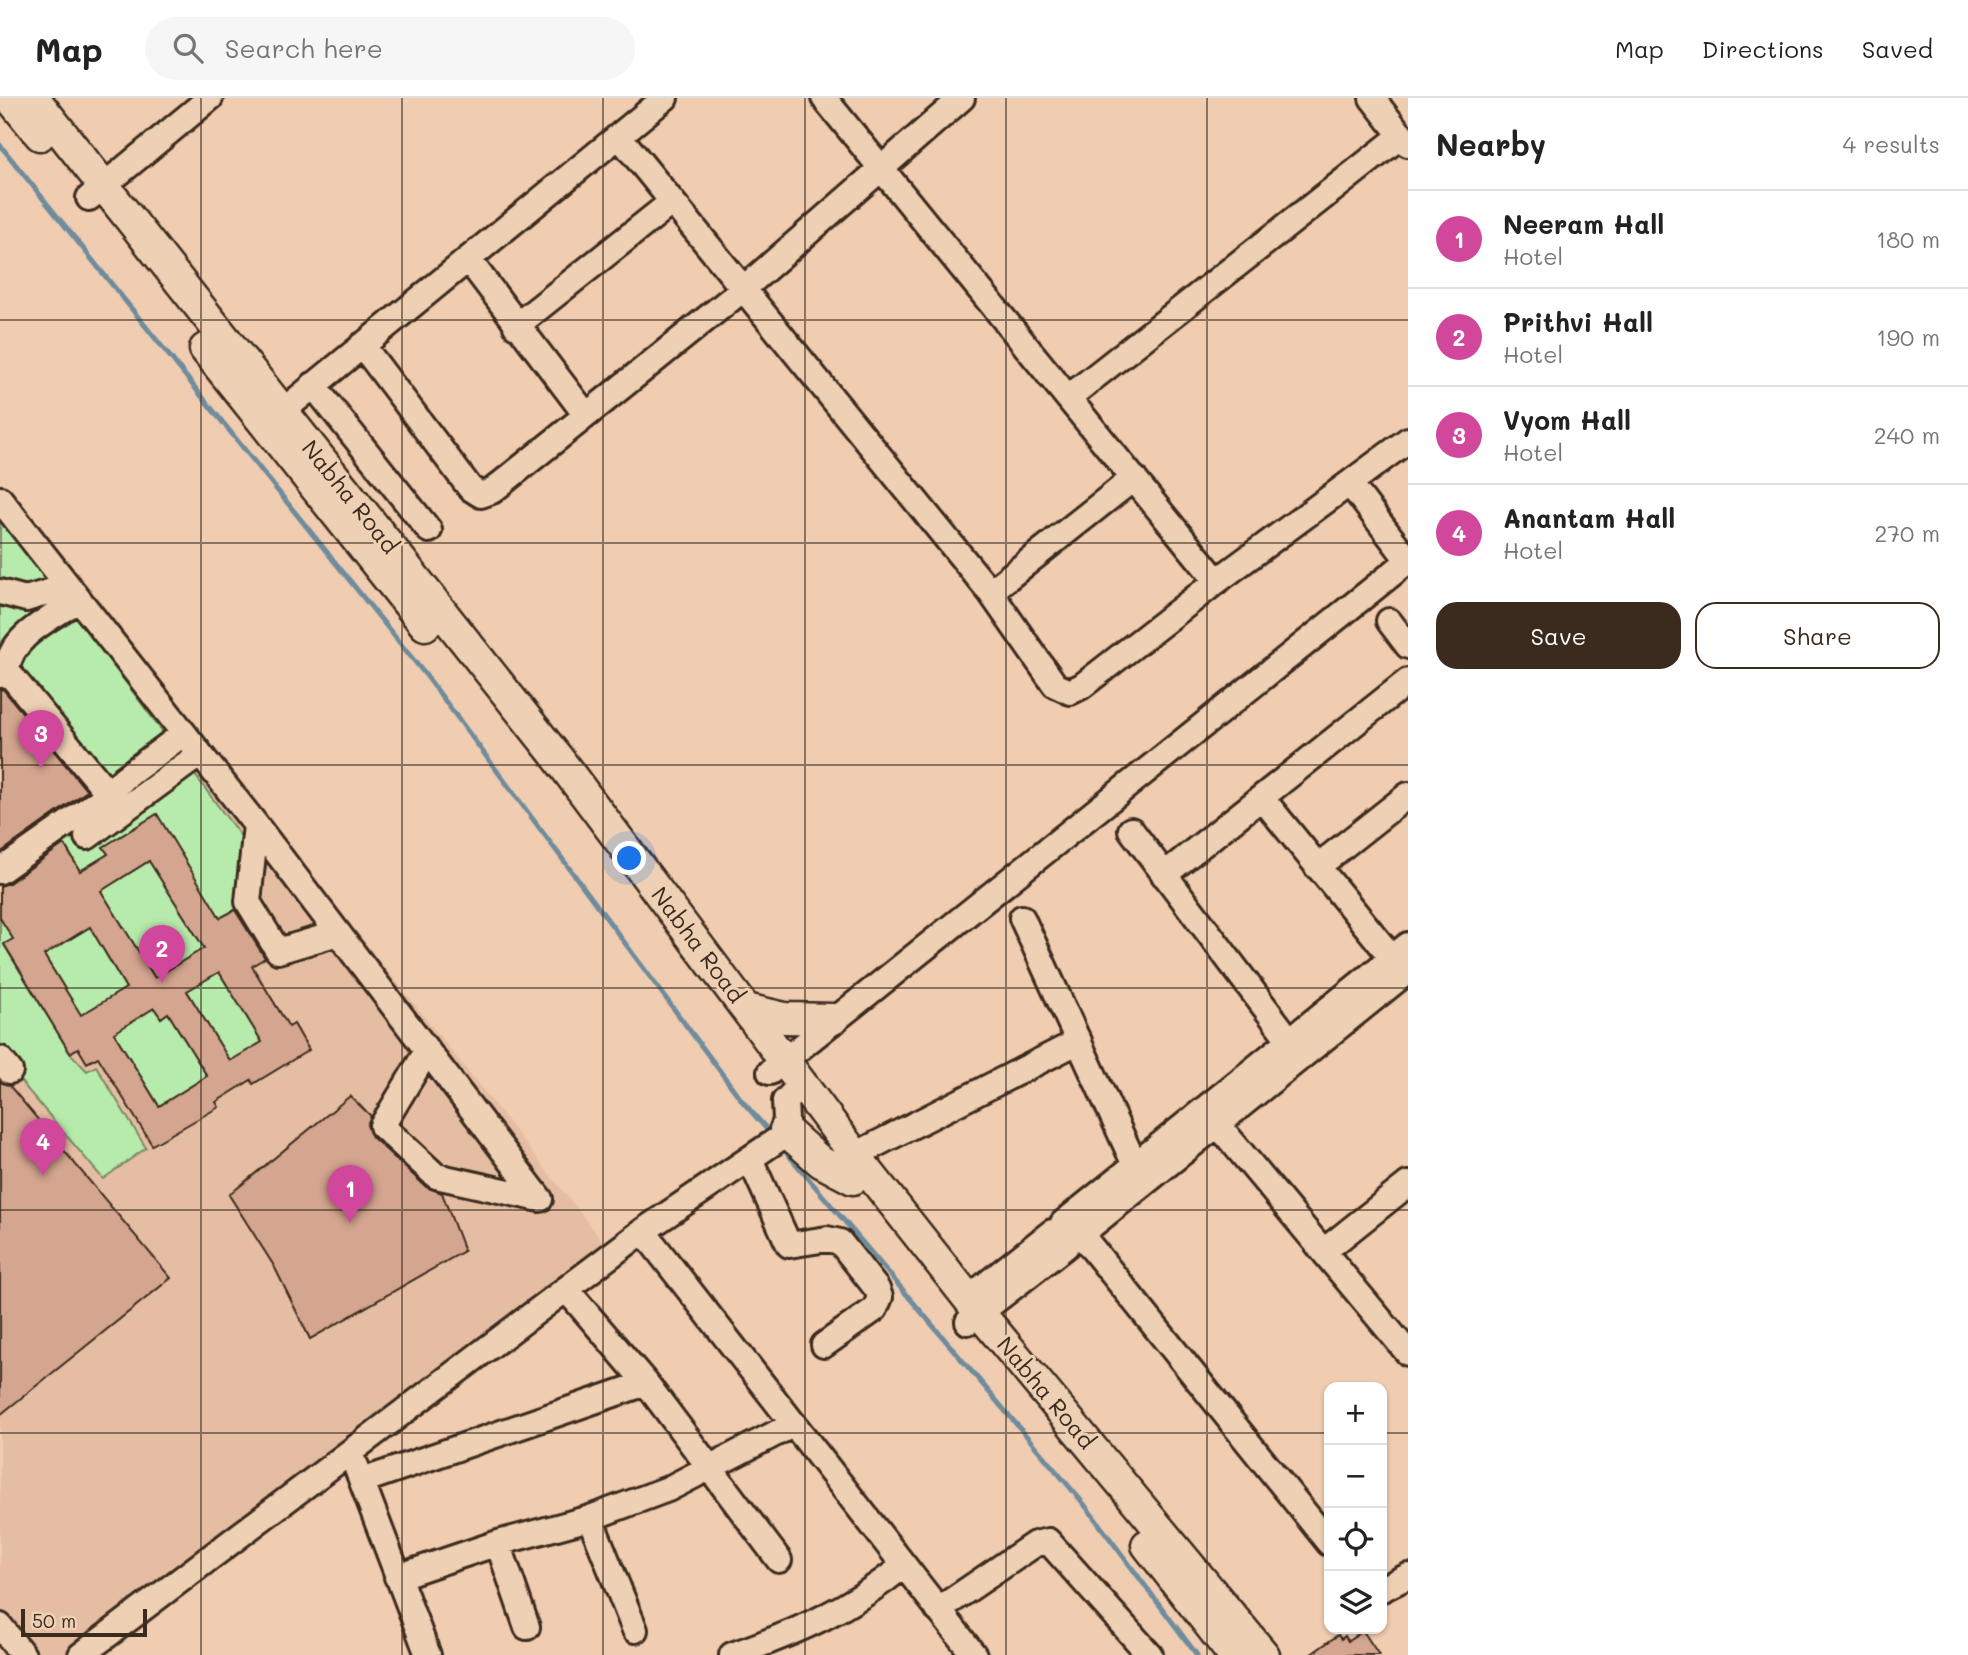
<!DOCTYPE html>
<meta charset="utf-8">
<style>
:root{--surface:#fff;--page:#f6f6f6;--text:#222;--muted:#767676;--line:#e0e0e0;--accent:#3b2a1e}
body{margin:0;font-family:Mali,sans-serif;background:var(--page);color:var(--text)}
.controls{position:absolute;right:21px;bottom:21px;display:grid;overflow:hidden;border-radius:14px;box-shadow:0 2px 5px #0004}
.controls button{width:63px;height:63px;display:grid;place-items:center;padding:0;border:0;border-bottom:2px solid var(--line);background:var(--surface);color:var(--text);font:35px sans-serif}
.scale{position:absolute;left:21px;bottom:18px;width:126px;box-sizing:border-box;padding-left:7px;border:4px solid #3b2a1e;border-top:0;font-size:19px;line-height:24px;white-space:nowrap;color:#3b2a1e;-webkit-text-stroke:5px #eed1b4;paint-order:stroke}
.you{position:absolute;left:630px;top:761px;width:24px;height:24px;margin:-18px;border:5px solid #fff;border-radius:50%;background:#1a73e8;box-shadow:0 0 0 10px #1a73e833}
.badge{display:grid;place-items:center;width:46px;height:46px;border-radius:50%;background:var(--accent);color:#fff;font-size:23px;font-weight:700}
.pin{position:absolute;translate:-50% -58px;filter:drop-shadow(0 2px 4px #0008)}
.pin::after{content:'';position:absolute;top:37px;width:24px;height:21px;background:inherit;clip-path:polygon(0 0,100% 0,50% 100%)}
.list{margin:0;padding:0;list-style:none}
h2{display:flex;justify-content:space-between;align-items:center;height:91px;margin:0;padding:0 28px;font-size:30px}
h2 small{font-size:23px;font-weight:400;color:var(--muted)}
.list li{display:grid;grid-template-columns:46px 1fr auto;gap:21px;align-items:center;box-sizing:border-box;height:98px;padding:0 28px;border-top:2px solid var(--line)}
.list b{display:block;font-size:26px;white-space:nowrap}
.list p{margin:0;font-size:23px;white-space:nowrap;color:var(--muted)}
.list em{font-size:23px;font-style:normal;color:var(--muted)}
.actions{display:flex;gap:14px;padding:21px 28px}
.actions a{flex:1;padding:16px 0;border:2px solid var(--accent);border-radius:21px;text-align:center;font-size:24px;color:var(--accent)}
.actions .main{background:var(--accent);color:#fff}
.icon{flex:none;width:38px;height:38px;fill:none;stroke:currentColor;stroke-width:2;stroke-linecap:round;stroke-linejoin:round}
.map{position:relative;flex:none;width:1408px;height:1557px;overflow:hidden}
header{display:flex;align-items:center;gap:42px;box-sizing:border-box;height:98px;padding:0 35px;background:var(--surface);border-bottom:2px solid var(--line)}
header strong{font-size:33px}
nav{display:flex;gap:38px;margin-inline-start:auto;font-size:24px}
.search{width:490px;height:63px;background:var(--page);display:flex;align-items:center;gap:18px;box-sizing:border-box;padding:0 24px;border-radius:38px;color:var(--muted);font-size:26px}
main{display:flex}
aside{flex:1;background:var(--surface)}
.map>svg:first-child{display:block}
.built{fill:#e5bda3}
.green{fill:#b7ebac;stroke:#798a65;stroke-width:2}
.lines{fill:none;stroke-linecap:round;stroke-linejoin:round}
.stream{stroke:#6e8c9d;stroke-width:5}
.building{fill:#d4a58f;stroke:#3b2a1e;stroke-width:2;fill-rule:evenodd}
.minor-casing{stroke:#3b2a1e;stroke-width:30}
.major-casing{stroke:#3b2a1e;stroke-width:35}
.minor{stroke:#eed1b4;stroke-width:24}
.major{stroke:#eed1b4;stroke-width:30}
.grid{fill:none;stroke:#3b2a1e;stroke-width:2;stroke-opacity:0.55}
.labels{text-anchor:middle;stroke-width:6;stroke-linejoin:round;paint-order:stroke}
.street-label{font-size:23px;fill:#3b2a1e;stroke:#eed1b4}
</style>
<header>
<strong>Map</strong>
<div class="search"><svg class="icon" aria-label="search" viewBox="0 0 24 24"><circle cx="10" cy="10" r="6"/><path d="M15 15l6 6"/></svg>Search here</div>
<nav><a>Map</a><a>Directions</a><a>Saved</a></nav>
</header>
<main>
<div class="map">
<svg width="1408" height="1557" viewBox="0 0 1408 1557">
<rect width="100%" height="100%" fill="#f0ccb0"/>
<filter id="ink" filterUnits="userSpaceOnUse"><feTurbulence type="fractalNoise" baseFrequency=".0143" numOctaves="2"/><feDisplacementMap in="SourceGraphic" scale="14" xChannelSelector="R" yChannelSelector="G"/><feConvolveMatrix kernelMatrix="1 2 1 2 8 2 1 2 1" color-interpolation-filters="sRGB"/></filter>
<g filter="url(#ink)">
<path class="built" d="M0 385 605 1146 62 1557H0Z"/>
<path class="green" d="M0 416 245 744 242 808 220 820 157 717 104 749 108 756 80 773 67 750 55 757 50 749 0 780Z
M149 763 204 850 155 880 101 793Z
M0 820 21 836 4 847 70 955 87 973 96 968 146 1050 103 1081 0 959Z
M90 829 126 890 81 917 44 857Z
M219 874 262 944 230 963 187 893Z
M154 910 161 920 168 915 207 978 159 1008 114 935Z"/>
<g class="lines">
<path class="stream" d="M0 47 428 580 743 1004 772 1037
M780 1047 1084 1406 1197 1557"/>
</g>
<path class="building" d="M3 591 87 693 0 755V592Z
M157 716 220 820 235 812 265 860 252 868 289 929 294 926 309 952 253 986 251 982 216 1004 219 1009 152 1047 98 959 87 965 78 950 70 955 4 846 13 841 0 820V788L9 785 64 746 80 773 108 756 103 749ZM149 763 204 850 155 880 101 793ZM90 829 126 890 81 917 44 857ZM219 874 262 944 230 963 187 893ZM154 910 161 920 168 915 207 978 159 1008 114 935Z
M0 984 9 987 171 1180 0 1317Z
M350 998 371 1018 367 1027 372 1039 426 1089 442 1095 464 1153 310 1241 274 1168 229 1097Z
M1363 1533 1379 1557H1310L1338 1537 1341 1541 1345 1538 1348 1543Z"/>
<g class="lines">
<g class="minor-casing">
<path id="minor" d="M824 0 1217 483
M1372 0 1408 46
M619 38 990 494 1055 587 1070 594 1082 588 1217 483 1408 342
M89 100 210 0
M468 161 586 317
M516 228 672 104
M362 247 470 390 481 397 492 393 742 192 962 0
M313 287 429 432
M1069 299 1402 37
M268 325 665 0
M1351 387 1408 462
M0 401 256 727 540 1101
M0 494 26 501 68 488
M990 494 1134 380
M1389 523 1408 548
M7 573 109 696
M0 577 7 573C9 538 52 520 78 502
M1262 700 1402 872
M256 727 248 804 278 853 338 835
M1131 732 1300 956
M87 739 200 656
M1317 769 1408 697
M0 773 109 696 124 680 183 636
M1164 777 1408 583
M1022 820 1135 1067
M427 953 382 1028 436 1078 540 1101
M0 961 10 973
M770 974 1408 463
M1209 1016 1408 1255
M855 1057 1079 943
M750 1061 789 1147 827 1141 840 1144 877 1191 880 1199 875 1211 824 1247
M1071 1124 1329 1445
M1063 1125 1408 847
M643 1133 974 1557
M1075 1141 1408 873
M1324 1153 1408 1086
M566 1191 646 1285 779 1462
M969 1200 1052 1134
M968 1224 1066 1148
M356 1368 428 1557
M362 1383 646 1285
M590 1420 635 1532
M498 1445 527 1529
M397 1479 498 1445 590 1420 668 1391 794 1326
M1382 1491 1408 1478
M938 1512 1035 1446 1048 1443 1150 1557
M0 1528 23 1557
M81 1557 643 1133 780 1040 786 1022 785 1003 801 987
M732 1557C795 1535 851 1511 903 1468"/>
</g>
<g class="major-casing">
<path id="major" d="M10 0 40 37
M34 0 557 659 855 1057 978 1213 1264 1557
M205 251 425 527
M746 911 785 920 833 921
M785 1032 821 1064 853 1081
M1147 1447 1233 1557"/>
</g>
<use href="#minor" class="minor"/>
<use href="#major" class="major"/>
</g>
</g>
<path class="grid" d="M201 0V1557M402 0V1557M603 0V1557M805 0V1557M1006 0V1557M1207 0V1557M0 222H1408M0 445H1408M0 667H1408M0 890H1408M0 1112H1408M0 1335H1329M1382 1335H1408"/>
<g class="labels">
<g class="street-label">
<text transform="translate(350 399) rotate(51)" y="8">Nabha Road</text>
<text transform="translate(698 847) rotate(53)" y="8">Nabha Road</text>
<text transform="translate(1046 1295) rotate(50)" y="8">Nabha Road</text>
</g>
</g>
</svg>
<div class="controls">
<button>+</button>
<button>−</button>
<button><svg class="icon" aria-label="locate" viewBox="0 0 24 24"><circle cx="12" cy="12" r="6"/><path d="M12 2v4M12 18v4M2 12h4M18 12h4"/></svg></button>
<button><svg class="icon" aria-label="layers" viewBox="0 0 24 24"><path d="M12 4l9 5-9 5-9-5zM3 14l9 5 9-5"/></svg></button>
</div>
<div class="scale">50 m</div>
<div class="you"></div>
<div class="pin badge" style="left:350px;top:1125px;background:#d1479c">1</div>
<div class="pin badge" style="left:162px;top:885px;background:#d1479c">2</div>
<div class="pin badge" style="left:41px;top:670px;background:#d1479c">3</div>
<div class="pin badge" style="left:43px;top:1078px;background:#d1479c">4</div>
</div>
<aside>
<h2>Nearby<small>4 results</small></h2>
<ul class="list">
<li><span class="badge" style="background:#d1479c">1</span><div><b>Neeram Hall</b><p>Hotel</p></div><em>180 m</em></li>
<li><span class="badge" style="background:#d1479c">2</span><div><b>Prithvi Hall</b><p>Hotel</p></div><em>190 m</em></li>
<li><span class="badge" style="background:#d1479c">3</span><div><b>Vyom Hall</b><p>Hotel</p></div><em>240 m</em></li>
<li><span class="badge" style="background:#d1479c">4</span><div><b>Anantam Hall</b><p>Hotel</p></div><em>270 m</em></li>
</ul>
<div class="actions"><a class="main">Save</a><a>Share</a></div>
</aside>
</main>
